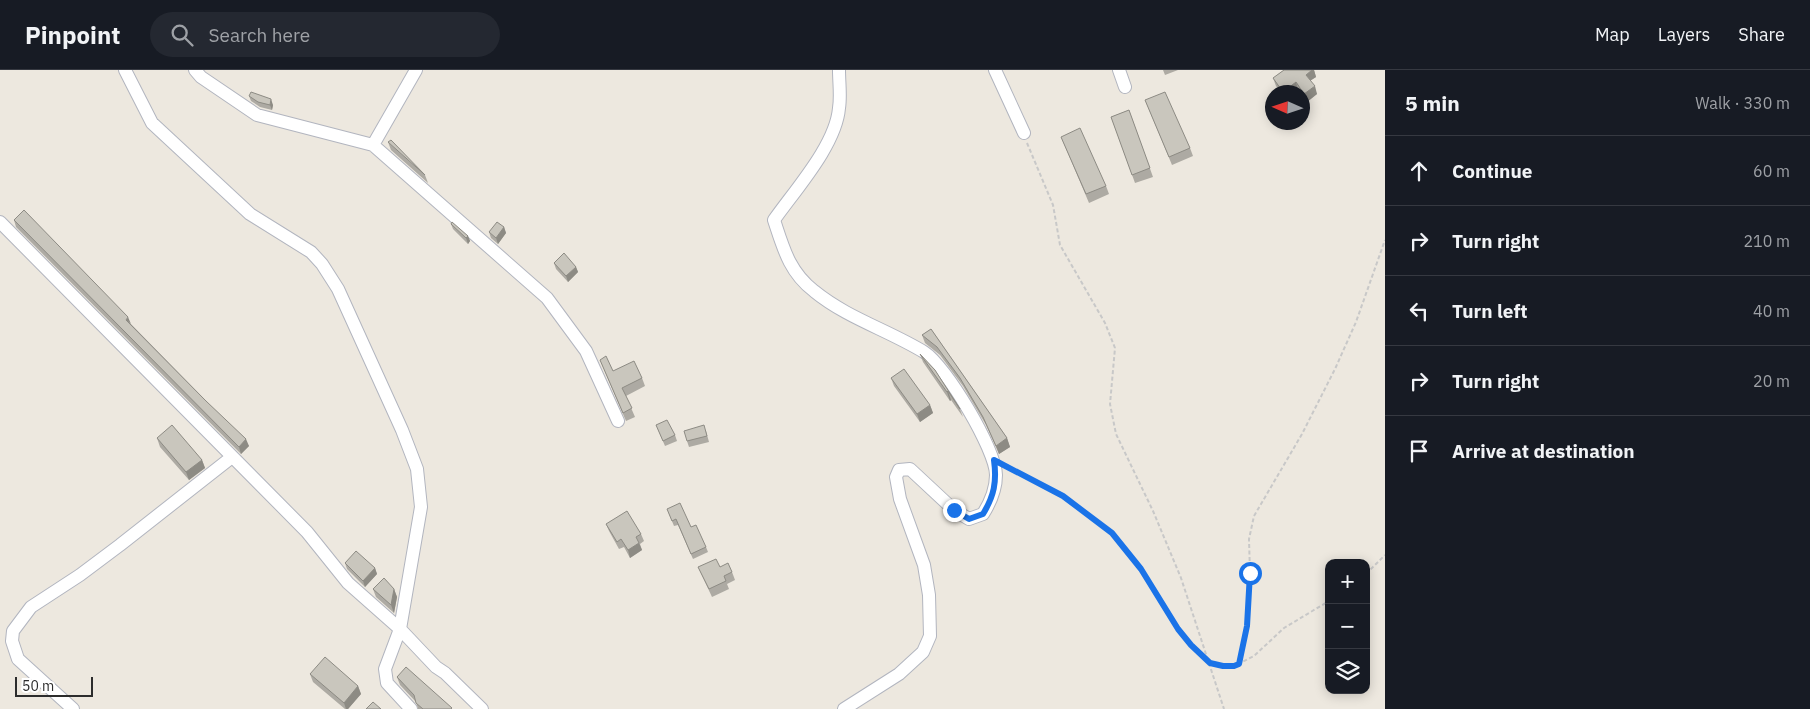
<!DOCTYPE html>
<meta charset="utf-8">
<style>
:root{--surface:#171b24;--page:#242831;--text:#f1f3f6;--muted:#9ea1a6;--line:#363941}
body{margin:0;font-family:"IBM Plex Sans",sans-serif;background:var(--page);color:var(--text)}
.controls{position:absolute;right:15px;bottom:15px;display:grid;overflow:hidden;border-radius:10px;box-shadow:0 2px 12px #0003}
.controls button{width:45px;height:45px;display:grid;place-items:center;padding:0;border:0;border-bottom:1px solid var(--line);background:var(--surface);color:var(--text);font:25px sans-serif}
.compass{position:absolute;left:1265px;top:15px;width:45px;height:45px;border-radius:50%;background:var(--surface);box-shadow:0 2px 12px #0003;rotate:273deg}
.scale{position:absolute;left:15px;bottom:12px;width:78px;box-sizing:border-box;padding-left:5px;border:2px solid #2c2c2c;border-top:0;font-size:14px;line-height:18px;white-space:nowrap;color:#2c2c2c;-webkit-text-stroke:4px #fff;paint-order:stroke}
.stop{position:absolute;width:15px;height:15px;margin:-11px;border:4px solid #1a73e8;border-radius:50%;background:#fff}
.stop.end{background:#1a73e8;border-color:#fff;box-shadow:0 1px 5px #0008}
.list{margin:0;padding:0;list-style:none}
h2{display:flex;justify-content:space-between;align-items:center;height:65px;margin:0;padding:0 20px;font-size:21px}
h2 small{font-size:16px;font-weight:400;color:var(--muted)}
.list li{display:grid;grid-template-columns:32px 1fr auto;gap:15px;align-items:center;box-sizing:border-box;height:70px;padding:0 20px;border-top:1px solid var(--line)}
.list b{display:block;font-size:19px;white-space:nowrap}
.list em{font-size:16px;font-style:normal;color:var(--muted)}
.icon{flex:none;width:28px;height:28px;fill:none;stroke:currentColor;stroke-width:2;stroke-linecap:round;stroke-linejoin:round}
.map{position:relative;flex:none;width:1385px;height:639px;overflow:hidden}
header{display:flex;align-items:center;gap:30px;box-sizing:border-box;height:70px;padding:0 25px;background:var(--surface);border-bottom:1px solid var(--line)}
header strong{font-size:24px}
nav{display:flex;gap:28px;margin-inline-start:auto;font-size:18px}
.search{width:350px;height:45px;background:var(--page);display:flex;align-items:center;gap:12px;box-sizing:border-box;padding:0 18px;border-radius:28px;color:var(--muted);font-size:19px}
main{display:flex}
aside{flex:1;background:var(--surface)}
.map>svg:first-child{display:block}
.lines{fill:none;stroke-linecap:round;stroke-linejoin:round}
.street-casing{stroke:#b2b5bf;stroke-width:14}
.path{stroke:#c8c8c8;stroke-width:2;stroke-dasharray:4 2.5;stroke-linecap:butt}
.street{stroke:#fff;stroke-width:12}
.wall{fill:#adaaa3}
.shaded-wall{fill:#8d8b84}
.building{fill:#c9c6bd;stroke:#8d8b84}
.route{stroke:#1a73e8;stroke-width:6}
</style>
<header>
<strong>Pinpoint</strong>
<div class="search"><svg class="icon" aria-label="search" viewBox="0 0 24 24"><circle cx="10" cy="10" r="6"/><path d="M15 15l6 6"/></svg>Search here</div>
<nav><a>Map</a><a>Layers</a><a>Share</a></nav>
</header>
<main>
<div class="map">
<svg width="1385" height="639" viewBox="0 0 1385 639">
<rect width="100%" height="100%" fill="#ede8df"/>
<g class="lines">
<g class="street-casing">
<path id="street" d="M125 0 152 53 250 144 311 182 322 194 338 219 402 360 417 399 421 437 400 559 385 599 387 613 411 639
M195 0 201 7 257 45 373 75 547 228 586 281 618 351
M839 0C839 13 841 26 839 38 836 75 795 120 774 150 783 177 789 202 814 221 847 248 888 260 924 282 946 296 996 380 996 405 996 419 990 433 983 444L969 449 954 440 910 399 899 400 896 407 900 429 924 495 929 525 930 566 923 582 899 604 844 639
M995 0 1024 63
M1119 0 1125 17
M373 75 416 0
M0 152 307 462 348 513 400 559 436 597 445 603 482 639
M73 639 18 589 12 571 13 561 31 537 80 505 120 475 232 387"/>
</g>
<path class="path" d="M1027 73 1053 135 1060 175 1105 253 1115 278 1110 334 1116 364 1153 441 1181 508 1224 639
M1005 396 1063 426 1112 463 1141 499 1178 559 1191 575 1210 593 1223 596H1234L1254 586 1284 558 1329 531
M1366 504 1385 485
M1239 594 1247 556 1250 503 1249 469 1254 446 1302 364 1335 299 1356 252 1385 170"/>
<use href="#street" class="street"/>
</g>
<path class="wall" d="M1163 0H1178L1165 5Z
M1284 0H1314L1316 7 1310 11 1317 24 1307 32 1302 25V22H1300L1298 20 1294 22H1281L1276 16 1273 8Z
M249 26 273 35 272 40 260 37 251 31Z
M1145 30 1190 78 1193 86 1172 95Z
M1129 40 1153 107 1135 113 1111 47Z
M1061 67 1106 116 1109 124 1089 133Z
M388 72 425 105 428 113 391 80Z
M14 150 131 254 206 331 249 376 241 384 16 157Z
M451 154 468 166 470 171 468 174 453 159Z
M504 157 506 163 498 174 491 168 489 162Z
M554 193 576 197 578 202 568 212 556 199Z
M931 259 1007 368 1010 377 999 384 986 355 963 316 940 285 925 273 922 265Z
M920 284 935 300 960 339 963 347 951 330 950 331 923 292Z
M600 290 613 301 642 308 645 316 626 326 635 347 626 351Z
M891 308 930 335 933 343 920 352 894 316Z
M656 355 675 365 677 371 665 376Z
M706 361 709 372 689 377 687 371Z
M157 368 202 390 205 398 189 410 160 377Z
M667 439 691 457 706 477 708 482 693 489 678 455 674 456Z
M606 454 641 464 644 471 640 474 642 480 630 488 624 477 619 479 609 461Z
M345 493 375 498 377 504 365 517 347 499Z
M698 497H720L732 502 735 510 727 514 729 519 712 527Z
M373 519H394L397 527 394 543 376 527Z
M310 604 358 616 361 624 348 639H345L313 612Z
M397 607 452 639H418L416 632 400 615Z"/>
<path class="shaded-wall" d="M1312 0H1314L1316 7 1308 12 1306 5Z
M1296 12 1298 20 1294 22H1283Z
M1315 16 1317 24 1307 32 1304 24Z
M271 29 273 35 272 40 270 35Z
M504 157 506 163 498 174 496 168Z
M468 166 470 171 468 174 466 168Z
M576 197 578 202 568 212 566 206Z
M128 247 131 254 126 250Z
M948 321 951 330 950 331 947 322Z
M930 335 933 343 920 352 917 344Z
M1007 368 1010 377 999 384 996 376Z
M246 369 249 376 241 384 239 377Z
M202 390 205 398 189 410 186 402Z
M639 473 642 480 630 488 628 480Z
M375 498 377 504 365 517 363 511Z
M394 519 397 527 394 543 391 535Z
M358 616 361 624 348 639H346L344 633Z"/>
<path class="building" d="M1284 0H1312L1306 5 1315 16 1304 24 1296 12 1283 22 1273 8Z
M251 22 271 29 270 35 258 32 249 26Z
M1165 22 1190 78 1169 87 1145 30Z
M1129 40 1150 98 1132 105 1111 47Z
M1080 58 1106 116 1086 124 1061 67Z
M391 70 425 105 388 72Z
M24 140 128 247 126 250 206 331 246 369 239 377 14 150Z
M452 152 468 166 466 168 451 154Z
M497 152 504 157 496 168 489 162Z
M564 183 576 197 566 206 554 193Z
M931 259 1007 368 996 376 983 347 960 308 937 277 922 265Z
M920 284 935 300 960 339 948 321 947 322Z
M606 286 613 301 634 291 642 308 622 318 632 338 623 343 600 290Z
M904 299 930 335 917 344 891 308Z
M667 350 675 365 663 371 656 355Z
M172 355 202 390 186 402 157 368Z
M704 355 707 366 687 371 684 361Z
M680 433 691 457 696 455 706 477 691 484 676 449 672 451 667 439Z
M627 441 641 464 636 467 639 473 628 480 621 469 617 472 606 454Z
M356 481 375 498 363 511 345 493Z
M716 489 720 497 728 493 732 502 724 506 726 511 709 519 698 497Z
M384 508 394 519 391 535 373 519Z
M325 587 358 616 344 633 310 604Z
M406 597 452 638 451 639H423L416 633 414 625 397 607Z
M373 632 381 639H366Z"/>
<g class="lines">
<path class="route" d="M954 440 969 449 983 444C994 426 997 412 994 390L1063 426 1112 463 1141 499 1178 559 1191 575 1210 593 1223 596H1234L1239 594 1247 556 1250 503"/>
</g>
</svg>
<div class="controls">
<button>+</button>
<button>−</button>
<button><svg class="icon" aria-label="layers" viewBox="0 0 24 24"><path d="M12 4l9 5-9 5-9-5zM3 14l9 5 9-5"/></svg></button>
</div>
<svg class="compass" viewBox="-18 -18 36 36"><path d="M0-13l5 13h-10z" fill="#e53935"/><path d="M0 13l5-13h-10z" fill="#9ea1a6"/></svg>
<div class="scale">50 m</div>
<div class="stop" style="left:1250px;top:503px"></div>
<div class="stop end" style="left:954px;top:440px"></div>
</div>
<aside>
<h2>5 min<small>Walk · 330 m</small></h2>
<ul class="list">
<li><svg class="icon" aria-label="ahead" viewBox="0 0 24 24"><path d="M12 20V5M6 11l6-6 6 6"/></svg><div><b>Continue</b></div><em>60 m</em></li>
<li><svg class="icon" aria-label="right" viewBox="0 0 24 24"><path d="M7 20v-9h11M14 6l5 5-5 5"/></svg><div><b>Turn right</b></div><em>210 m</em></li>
<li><svg class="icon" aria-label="left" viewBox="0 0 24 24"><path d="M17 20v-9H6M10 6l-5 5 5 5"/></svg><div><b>Turn left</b></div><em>40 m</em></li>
<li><svg class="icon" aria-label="right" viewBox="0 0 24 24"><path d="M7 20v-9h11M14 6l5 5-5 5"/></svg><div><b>Turn right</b></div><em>20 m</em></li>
<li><svg class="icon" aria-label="arrive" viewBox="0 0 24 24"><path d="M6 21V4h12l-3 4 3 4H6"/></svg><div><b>Arrive at destination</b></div></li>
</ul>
</aside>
</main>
